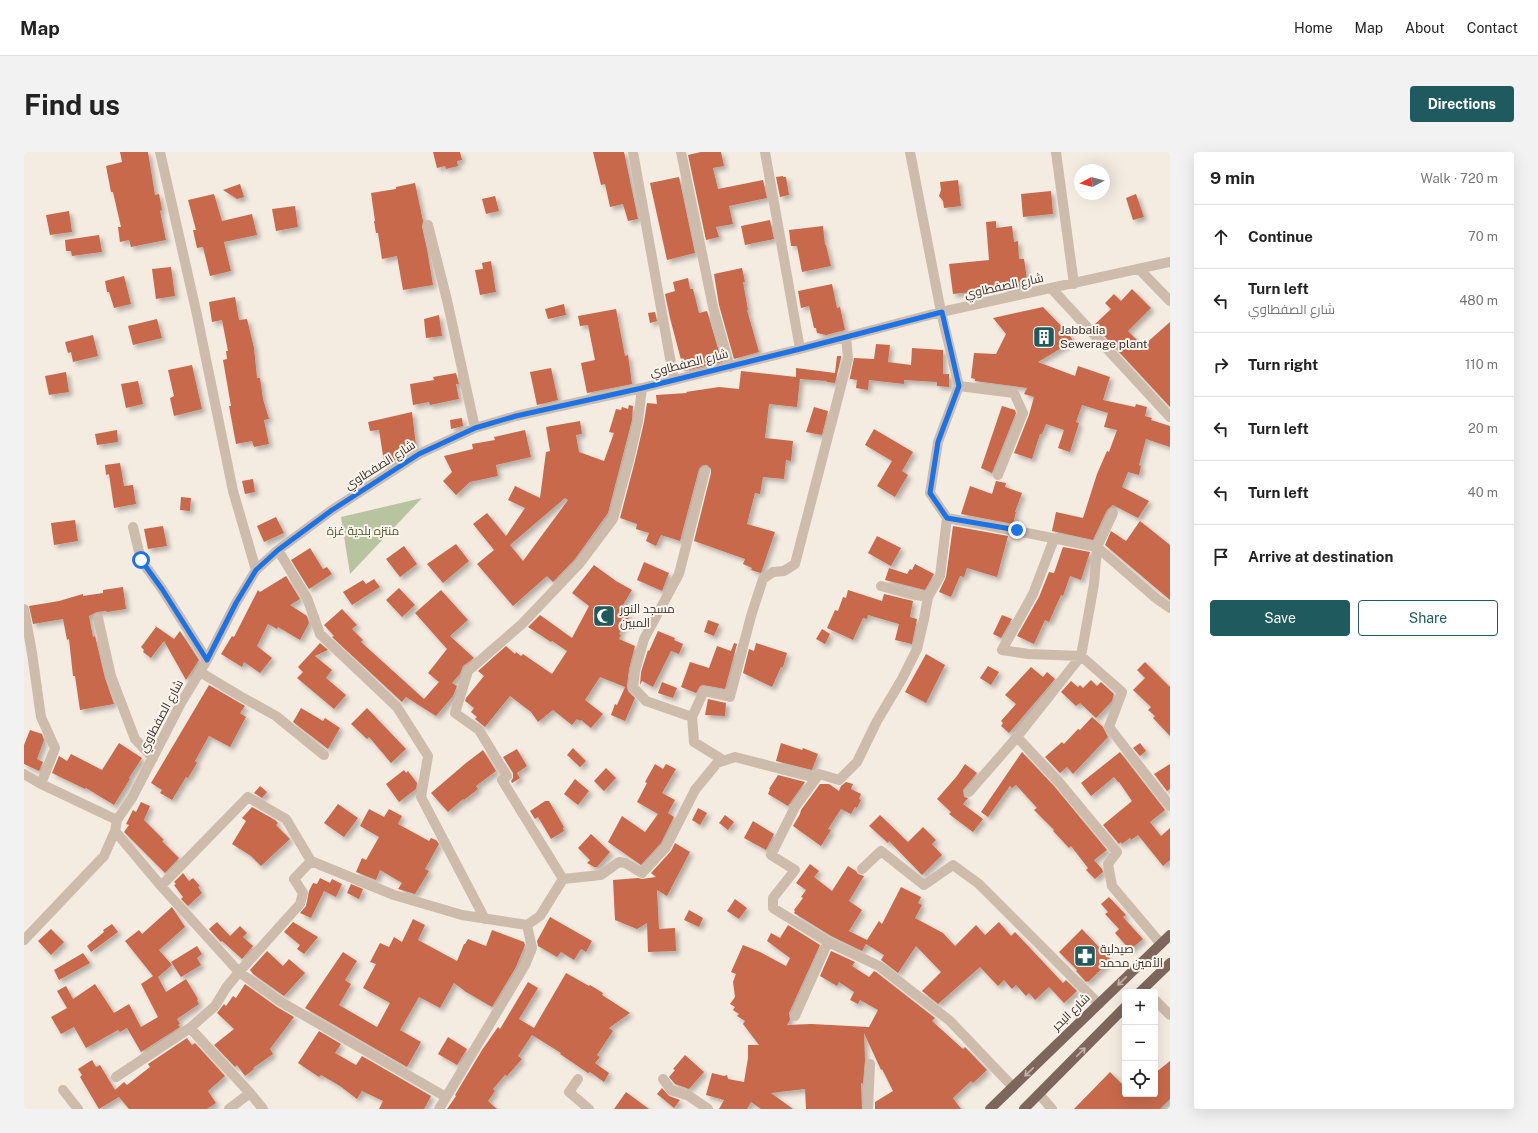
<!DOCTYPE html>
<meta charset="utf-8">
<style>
:root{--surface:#fff;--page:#f2f2f2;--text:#222;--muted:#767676;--line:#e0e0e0;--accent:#1f5a5e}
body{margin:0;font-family:"Public Sans",Cairo,sans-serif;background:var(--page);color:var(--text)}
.controls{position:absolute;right:12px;bottom:12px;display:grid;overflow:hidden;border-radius:4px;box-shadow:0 4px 16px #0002}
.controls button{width:36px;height:36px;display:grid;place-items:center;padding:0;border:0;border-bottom:1px solid var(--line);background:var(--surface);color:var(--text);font:20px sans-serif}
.compass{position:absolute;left:1050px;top:12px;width:36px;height:36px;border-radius:50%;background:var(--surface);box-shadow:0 4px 16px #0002;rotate:263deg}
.stop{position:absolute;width:12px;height:12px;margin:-9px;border:3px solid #1a73e8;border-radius:50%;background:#fff}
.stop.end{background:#1a73e8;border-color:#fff;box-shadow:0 1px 4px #0008}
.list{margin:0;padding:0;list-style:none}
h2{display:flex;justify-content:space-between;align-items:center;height:52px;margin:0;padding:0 16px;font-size:17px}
h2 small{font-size:13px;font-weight:400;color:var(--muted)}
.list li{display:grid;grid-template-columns:26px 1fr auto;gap:12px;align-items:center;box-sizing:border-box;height:64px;padding:0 16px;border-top:1px solid var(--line)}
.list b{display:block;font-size:15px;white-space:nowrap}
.list p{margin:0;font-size:13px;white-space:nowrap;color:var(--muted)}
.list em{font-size:13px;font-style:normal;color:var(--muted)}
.actions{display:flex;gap:8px;padding:12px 16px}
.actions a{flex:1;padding:9px 0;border:1px solid var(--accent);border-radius:4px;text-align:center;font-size:14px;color:var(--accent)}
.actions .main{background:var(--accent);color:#fff}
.icon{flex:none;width:22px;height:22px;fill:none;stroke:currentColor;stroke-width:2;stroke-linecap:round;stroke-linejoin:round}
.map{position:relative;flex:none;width:1146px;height:957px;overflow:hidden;border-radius:4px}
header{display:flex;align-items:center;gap:24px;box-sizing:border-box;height:56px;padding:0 20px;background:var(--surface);border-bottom:1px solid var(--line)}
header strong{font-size:19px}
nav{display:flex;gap:22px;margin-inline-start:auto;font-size:14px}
.intro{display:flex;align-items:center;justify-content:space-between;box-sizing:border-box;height:96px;padding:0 24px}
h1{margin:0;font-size:28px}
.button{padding:10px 18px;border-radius:4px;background:var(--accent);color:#fff;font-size:14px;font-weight:700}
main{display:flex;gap:24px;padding:0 24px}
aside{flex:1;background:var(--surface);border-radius:4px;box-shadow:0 4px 16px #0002}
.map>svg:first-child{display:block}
.green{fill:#b8c4a0}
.building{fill:#c8694b;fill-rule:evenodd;filter:url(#shadow)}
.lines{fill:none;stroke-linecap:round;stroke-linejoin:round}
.minor{stroke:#cdbbac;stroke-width:10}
.major{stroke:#7d675c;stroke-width:10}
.oneway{stroke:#c2b5ac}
.route{stroke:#1a73e8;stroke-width:5}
.labels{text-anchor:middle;stroke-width:4;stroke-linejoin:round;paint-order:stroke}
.street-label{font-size:12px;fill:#3b302b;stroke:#fbf5ee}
.poi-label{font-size:12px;fill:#3b302b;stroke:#fbf5ee;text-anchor:start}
.park-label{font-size:12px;fill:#4a5a2e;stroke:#fbf5ee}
</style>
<header>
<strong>Map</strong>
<nav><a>Home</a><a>Map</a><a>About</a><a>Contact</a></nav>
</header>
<div class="intro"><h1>Find us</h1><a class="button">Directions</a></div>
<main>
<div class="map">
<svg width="1146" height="957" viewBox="0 0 1146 957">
<defs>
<filter id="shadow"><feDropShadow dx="3.5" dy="3.5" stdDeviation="2" flood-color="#0004"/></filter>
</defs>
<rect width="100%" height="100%" fill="#f4ebe1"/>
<path class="green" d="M398 346 326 422 317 365Z"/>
<path class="building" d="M96 0H124L131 43 135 42 138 58 136 59 142 88 107 95 105 88 96 90 94 75H97L89 40H87L82 14 98 10Z
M409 0H436L438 8 433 9 434 14 422 17 421 14 413 16Z
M569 0H600L614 67 604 69 599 52 586 55 581 32 577 33Z
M677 0H697L700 14 689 16 694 37 739 28 743 46 705 54 709 72 692 75 695 85 682 88 664 3Z
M759 24V25H762L765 43 756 45 752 25Z
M655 25 671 101 643 108 626 31Z
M934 28 937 54 920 56 919 49 915 44 917 38 916 30Z
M391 31 399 69 398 75 403 97 409 133 379 138 373 104 358 107 354 81H352L350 69H351L347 41 372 37V35Z
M216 32 220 45 213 47 199 38Z
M1027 39 1029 62 999 65 997 42Z
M190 42 198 69 228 62 233 83 200 90 207 119 186 124 179 95 173 96 169 78H172L164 48Z
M1112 42 1120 65 1109 68 1102 46Z
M471 44 475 59 462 62 458 47Z
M271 54 274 75 252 79 248 57Z
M45 59 48 80 26 83 22 63Z
M746 68 750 87 721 93 717 74Z
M972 69V76L988 74 990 90 994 89 995 107H1000L1004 134 980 140V136L947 139V140L929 142 925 112 965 108 962 70Z
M799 74 801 93H802L807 114 778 120 773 94H767L765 78Z
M75 83 78 100 48 104 47 99H42L41 88Z
M467 109 472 140 456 143 451 118 459 117 458 111Z
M147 115 151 144 132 147 128 117Z
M718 116 721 130H719L724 158H723L735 200 710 207 695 153 690 122Z
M100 124 107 152 90 156 85 140H83L81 129Z
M664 126 666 137H669L675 161 683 159 698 210 660 219 646 166 641 142 651 139 649 130Z
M808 132 813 156 816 155 821 178 802 183 793 181 792 176H790L785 154 777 156 774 139Z
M1108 137 1127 156 1104 179 1119 194 1146 170V255L1070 173 1087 157 1081 151 1090 142 1097 149Z
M211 145 215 168 223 167 230 196 233 226H236L239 247 245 267 240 268 245 292 230 295 228 289 212 292 205 254H207L199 208 203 207 202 199H204L198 168 188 170 185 150Z
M540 152 542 163 524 167 521 157Z
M1019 155 1045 182 1049 189 1014 210 1051 224 1054 214 1086 225 1079 248 1111 255 1112 252 1123 255 1121 264 1128 266 1127 268 1146 274V295L1122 287 1115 313 1117 314 1115 323 1104 320 1098 335 1125 349 1114 366 1089 353 1083 358 1069 388 1028 379 1032 360 1059 366 1073 322 1083 299 1085 300 1093 278 1080 275 1084 261 1058 253 1052 270 1055 271 1046 300 1034 296 1040 278 1022 272 1018 282H1016L1008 307 990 301 1005 263 1010 245 1000 242 1003 236 951 229V227L947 226 950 201 972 202 982 182 969 166Z
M592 157 601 204 604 203 608 232 563 241 557 211 571 208 564 173 556 174 554 164Z
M631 160 633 169 626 171 624 161Z
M415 163 418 184 402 186 400 167Z
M133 167 138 186 109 193 104 174Z
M69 183 74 204 49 210 47 200 44 201 41 190Z
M852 192 866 193 864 210 887 213 888 196 919 198V222H925V235L913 234V230L880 228V232L845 228 844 238 832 236 833 228 826 227 825 230 830 206 850 207Z
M813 204H817V206L811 231 802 230 803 229 776 227 773 255 745 252 741 286 769 289 767 309 762 308 760 327 739 325 736 342 731 341 723 372 751 380 737 421 727 418 728 416 719 412 721 407 670 389 687 321V317L683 313H679L675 317 656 389 637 383 632 394 622 389 625 381 612 377 613 372 596 366 611 309 620 270 623 251 633 252 632 243 663 241 662 240 675 238 695 235 715 237 717 219 772 225V216L811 221Z
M168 213 178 257 150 264 146 246 150 244 144 218Z
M527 216 534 248 513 253 506 220Z
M42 220 45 240 25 243 21 224Z
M432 221 435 232H432L435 247 406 253 405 250 389 253 386 232 410 228 409 225Z
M114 229 119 252 102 256 97 232Z
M605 253 609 254 608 268 584 361 551 407 529 430 523 424 489 454 453 412 470 398 449 372 463 361 482 384 501 356 484 348 491 334 516 346 522 300 526 299 522 275 556 269 558 282 552 283 555 300 580 309 590 281 585 280 592 257 597 258 598 255 604 257ZM541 346 544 348 499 409 486 393Z
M978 254 991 258 992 261 968 321 957 316Z
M790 255 804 259 798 283 782 280Z
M388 260 392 294 361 316 355 278 346 279 344 270Z
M438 266 439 274 427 277 426 268Z
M850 277 889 300 878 319 884 323 871 345 853 334 868 309 841 293Z
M93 278 94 290 73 293 71 282Z
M501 278 507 305 472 313 474 324 446 330 432 343 419 329 428 320 420 304 449 297 448 292 471 288 470 285Z
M96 311 100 334 109 333 112 352 90 356 85 322 82 323 81 313Z
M229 327 231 340 221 342 218 329Z
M972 329 982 331 981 335 998 341 991 360H992L989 372 937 362 946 334 968 342Z
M157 345 167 346 166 359 156 358Z
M252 365 260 381 240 390 233 374Z
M51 368 54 389 30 393 27 371Z
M1116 369 1146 393V448L1081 393 1087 379 1102 389Z
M139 374 143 394 124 397 120 377Z
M929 374 984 384 973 425 943 416 940 425 936 424 927 445 915 440 922 425Z
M853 384 877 396 867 414 844 401Z
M432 392 445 409 419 431 403 412Z
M380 394 393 412 376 425 362 407Z
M1039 395 1066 400 1057 428 1046 424 1039 444 1037 443 1025 470 1021 468 1010 492 993 484 1015 445 1025 420 1030 421Z
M286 396 299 417 303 415 308 422 285 437 267 408Z
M620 410 645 421 638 439 613 428Z
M891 412 910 422 901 438 861 428 865 416 883 422 886 417 888 418Z
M570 413 592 429 608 438 596 458 606 464 595 482 597 483 595 487 611 494 605 517 603 534 604 539 611 546 601 569 587 563 591 552 593 553 601 535 576 525 561 548 579 562 567 576 557 568 556 569 553 567 548 573 529 558 514 570 507 560 486 544 461 575 451 567 453 565 447 560 450 556 441 549 442 546 460 524 454 519 482 494 491 502 492 500 497 504 499 502 528 522 543 499 528 489 527 490 504 475 516 463 548 486 565 454 548 441Z
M262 424 276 447 266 453 283 464 285 471 276 488 254 475 253 477 244 472 233 494 248 506 236 521 220 510 218 515 197 502 208 484 210 485 234 438 236 440Z
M350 427 356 435 328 453 319 440 339 428 342 432Z
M99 435 102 457 83 460 82 459 73 460 65 464 69 485 71 484 81 526 90 552 56 558 51 524H49L45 487 43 488 39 467 9 472 5 454 35 449 59 442V444L79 441V438Z
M375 436 391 453 378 465 362 448Z
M417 438 444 468 426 484 450 506 439 514 436 522 428 531 433 534 429 544 412 564 382 545 378 550 308 485 310 484 300 473 318 457 333 473 328 477 339 488 337 490 400 547 415 530 404 521 423 497 391 461Z
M824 438 858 449 860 442 889 449 886 465 893 467 888 492 871 488 875 472 844 463 843 467 839 466 829 488 803 476 811 458 814 459 819 445 822 446Z
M978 463 988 467 977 486 969 482Z
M684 468 695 472 690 484 680 480Z
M130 473 150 487 156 479 175 508 162 528 140 489 127 506 119 500 120 498 117 495 132 475Z
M798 477 806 482 801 492 792 487Z
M634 479 651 486 650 488 659 492 655 502 647 499 629 535 618 529 616 533 617 520 624 498 625 499Z
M296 491 304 498 291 504 308 518 302 526 322 543 310 557 273 526 279 520 274 515Z
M710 491 713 492 701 537 679 533 676 534 672 541 657 535 666 510 685 516 693 494 707 499Z
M732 491 763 501 759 515H757L748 535 719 521 725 497 730 499Z
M902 502 921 513 902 551 881 540Z
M1121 510 1146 535V584L1129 566 1131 564 1124 558 1127 555 1109 538 1121 526 1113 518Z
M964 514 975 520 967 533 956 526Z
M1007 515 1019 525 1023 520 1031 527 985 581 977 574 979 571 977 569 992 552 981 543Z
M1067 528 1073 534 1077 530 1090 542 1088 549 1072 566 1056 551 1052 554 1037 540 1047 529 1054 535 1056 533 1059 536Z
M638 530 653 536 649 546 634 541Z
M185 533 221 554 216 561 222 565 206 595 185 584 171 609 173 611 164 626 162 625 148 648 136 641 138 638 127 631Z
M684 547 702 551 701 564 681 563Z
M277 556 299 569 301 566 316 576 304 597 269 570Z
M343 556 382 597 367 611 345 585 343 587 327 572Z
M1068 565 1079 575 1084 585 1049 622 1043 615 1036 621 1021 605 1038 590 1040 592 1054 577 1056 578Z
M6 578 18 582 20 588 13 607 19 610 15 619 0 612V593Z
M95 591 118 606 105 626 106 627 90 653 62 636 61 637 28 621 35 604 43 609 47 602 78 618Z
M757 591 778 598 779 596 794 602 788 618 752 609Z
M1116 591 1122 599 1116 604 1109 596Z
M549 596 562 609 556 615 543 603Z
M493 597 503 614 493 621 496 626 488 631 487 629 489 626V621L479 605Z
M459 598 472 619 452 634 454 637 440 648 439 647 424 660 407 641 442 611Z
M998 600 1030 634 1083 698 1070 708 1078 717 1079 720 1071 727 1062 718 1064 716 1047 694 1045 696 1029 679 1030 678 1010 658 1013 656 992 633 988 636 986 634 964 665 957 660Z
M1096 600 1141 658 1126 670 1137 684 1146 676V708L1139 714 1114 683 1107 688 1106 686 1098 692 1097 690 1095 692 1079 673 1108 649 1095 630H1094L1090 625 1067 644 1057 631Z
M631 612 639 617 642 612 652 617 638 641 651 648 644 661 650 665 637 691 617 713 584 690 598 664 621 680 634 662 613 650 623 631 621 630Z
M941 612 953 621 939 638 940 645 944 646 939 652 959 667 949 680 925 662 927 660 913 647 933 624Z
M1146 612V637L1143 639 1130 622Z
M582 616 592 626 580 639 570 629Z
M380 618 382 621 384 619 393 631 392 637 375 650 362 632Z
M754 623 781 630 764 654 744 642 746 637H745Z
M551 627 565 639 554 653 540 642Z
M822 630 829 632 827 637 837 642 835 647 837 648 833 656 831 655 827 662 817 657 804 677 807 678 797 694 769 674 776 662 777 658 796 632H805L815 639 817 634Z
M236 634 243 640 238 646 230 641Z
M521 649H525L540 675 539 676 540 679 527 687 514 665 511 667 506 659Z
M117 650 126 654 120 668 140 688 138 689 155 706 141 721 100 680 105 673 102 672 109 658 112 660Z
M314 652 334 666 320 685 300 671Z
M228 655 251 668 254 671 252 673 266 687 237 714 227 704 208 692 222 669 218 666Z
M674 656 683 661 676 673 668 668Z
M345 657 360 665 365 657 378 664 374 672 405 689 407 686 412 688 415 692 401 717 405 719 391 742 374 737 378 731 356 718 352 728 332 720 338 706 342 708 355 685 336 674Z
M701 663 710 670 704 678 695 671Z
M856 663 884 690 899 675 912 688 908 692 918 703 898 723 865 689 864 691 845 674Z
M729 669 750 682 742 698 720 686Z
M567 682 586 700 573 715H570L563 711 566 708 554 696Z
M651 691 666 700 643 744 633 738 635 777 651 776 652 799 624 800 623 771 613 777 591 768 589 728 614 726 618 727 632 725 627 721 647 699Z
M786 712 795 719 790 725 808 739 824 714 832 719 834 722 840 724 825 749 838 758 825 779 843 788 855 769 858 772 877 735 897 745 894 751 898 753 891 766 919 781 931 794 952 773 961 783 975 770 987 784 991 780 1039 831 1042 828 1053 839 1040 851 1025 835 1011 848 1005 841 1002 844 992 833 988 837 980 828 974 834 956 815 914 852 898 839 917 820 892 794 874 821 857 808 860 803 842 792 838 799 807 784 770 761 771 759 770 758 779 746 777 745 782 738 772 731Z
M159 721 165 729 169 726 176 734 174 735 178 741 164 754 157 747 159 745 150 733 152 732 150 730Z
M296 726 306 731 308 727 318 732 312 745 300 739 287 766 276 761 282 754 285 739 289 731 293 732Z
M327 732 339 737 335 747 323 741Z
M1085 745 1102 763 1099 765 1119 787 1106 798 1091 781 1095 777 1081 762 1084 760 1077 752Z
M711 747 723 756 715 767 703 759Z
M148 755 161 775 135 798 148 813 134 825 142 840 162 827 174 847 173 848 175 852 153 867 156 872 154 873 156 875 117 900 103 876 96 880 94 878 62 896 50 875 37 882 27 865 43 856 33 839 42 834 49 847 71 832 90 861 105 852 117 875 134 865 117 832 129 824 101 789 115 778 118 782Z
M665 758 679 766 675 775 660 768Z
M526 765 568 789 562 800 557 797 550 808 537 800 533 805 514 794 513 789Z
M389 767 401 773 394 788 433 809 440 792H441L444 787 462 794 468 778 500 790 501 793 492 815 468 855 442 840 430 831 416 856 395 845 376 878 397 890 383 915 281 856 319 800 333 809 321 828 327 832 315 853 353 875 366 851 339 836 352 812 346 810 356 791 365 795 370 785 378 790Z
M193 770 206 784 216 774 223 781 219 785 229 794 218 807 198 789 197 790 185 777Z
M269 770 294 785 280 802 273 797 276 793 260 780Z
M88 772 94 780 67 800 63 794 80 780 79 778Z
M764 773 796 793 765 861 766 868 763 873 787 872 845 875 854 858 836 848 834 852 826 848 830 840 815 830 813 834 796 824 807 799 831 810 828 814 845 825 850 819 852 820 911 866 908 869 939 897 941 895 963 918 949 931 947 929 929 946 937 957H851V950L869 939 858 917 857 918 840 881 841 908 839 931H837L838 957H782L781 937 747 941 769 957H737L727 950 723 957H695L700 948 682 943 688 921 700 924 703 923 704 927 720 930 724 906V893H735L719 872 721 869 713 864 715 862 709 858 711 855 706 852 711 845 709 830 712 822 707 820 719 793 736 800 762 814 766 806 743 789 747 781 756 786Z
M27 777 40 790 27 803 14 789Z
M1058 777 1087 808 1064 830 1063 829 1062 830 1052 819 1053 818 1035 800Z
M173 794 178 802 173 806 177 813 157 825 147 810Z
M243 799 259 814 265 807 281 821 260 844 229 822 226 818Z
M59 801 66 811 35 828 30 818Z
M542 821 565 834 566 833 579 841 578 843 606 861 585 876 589 879 573 903 576 905 571 911 585 921 580 930 566 920 564 921 536 902 537 901 508 883 494 904 498 907 483 924 481 923 469 937 471 939 464 949 473 957H423L432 944 431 943 458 898 474 875 476 877 504 830 514 836 495 867 510 876Z
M221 832 253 855 270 865 246 897 249 902 229 916 230 917 221 924 213 913 211 915 190 893 210 877 193 861 200 852 202 854 209 844 212 846Z
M295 879 317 892 311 901 332 913 338 904 407 944 400 957H355L359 949 338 939 333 947 316 934 297 923 295 925 274 911Z
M424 885 443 897 433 913 414 902Z
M163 886 168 893 171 891 201 924 184 939 192 951 183 957H105L95 945 75 957 56 925 58 923 54 917 68 908 72 915 76 913 91 938 100 930 103 933 126 915 124 912Z
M661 903 680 920 665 937 651 932 645 925 651 918 649 917Z
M1146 909V947L1136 957H1050L1086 920 1101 935V942H1131V921Z
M638 936 645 944 656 948 650 956 633 942Z
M602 940 625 957H590Z"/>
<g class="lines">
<path class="minor" d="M136 0 173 163 209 339 232 418
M609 0 650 228
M657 0 689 155 706 215
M741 0 776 197
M886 0 917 160 935 234 914 290 906 341 923 366 916 424 904 445 900 467 893 497 878 527 853 569 833 610 815 628 795 622 771 655 747 703 771 718 749 746V756L804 790 855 814 926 869 989 935
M1032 0 1050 132
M404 73 423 148 451 276
M1115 117 1146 149
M1028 137 1146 265
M935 234 990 241 999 261 974 323
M923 366C974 375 1023 385 1073 395L1089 361
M109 375 117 408 138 437 183 508
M1030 387 1009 442 978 498 1004 502 1057 504 1098 540 1085 575 1146 654
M1073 395 1133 447 1146 456
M254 398 283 446 296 482 373 555 404 604 397 645 461 767
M857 434 886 442 904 445
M0 457 8 501 17 565 31 596 17 632
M74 466 87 524 111 587 129 606
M176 520 216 544 252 564 300 603
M668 565 622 549 609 535 611 519 620 487 655 422 681 319
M993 585 1035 630 1093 700 1084 712 1088 734 1137 792
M699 608 670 590 668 565 680 539 706 545 727 464 739 427 749 420 760 419 771 412 824 207 822 184
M0 622 17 632 93 668
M945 640 993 585 1057 504 1070 432 1073 395
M91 679 137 734 215 820 202 836 191 854 166 876 92 925
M287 709 270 727 279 741 276 752 215 820 257 850 422 945
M838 717 857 699 900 733 929 713 955 732 1075 852
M539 727 577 723 595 710 601 711 618 721 642 695 671 638 693 611 711 605 792 626
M137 734 224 645 262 667 287 709 370 743 438 763 503 773
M0 788 80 704 91 679 93 668 108 646 157 551 183 508 212 451 232 418 254 398 308 358 395 302 451 276 492 264 618 236 776 197 917 160 1146 110
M1131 848 1146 863
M771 864 804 790
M166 876 226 941 239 957
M554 927 545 940 565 957
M639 927 647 938 665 944 684 957
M39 938 54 957
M1015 942 1028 957
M205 957 226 941
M415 957 501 813 508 796 503 773 516 764 539 727 478 628 483 624 455 578 431 561 444 519 498 472 556 411 589 367 605 308 614 269 618 236
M844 957 846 912"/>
<path class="major" d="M1116 840 1146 811
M966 957 1146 783
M1000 957 1101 855"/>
</g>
<defs><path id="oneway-shaft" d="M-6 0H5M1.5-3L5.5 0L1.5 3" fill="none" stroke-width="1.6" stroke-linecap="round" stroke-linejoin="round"/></defs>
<g class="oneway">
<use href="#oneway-shaft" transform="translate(1098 829) rotate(136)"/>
<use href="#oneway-shaft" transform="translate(1057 900) rotate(-45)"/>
<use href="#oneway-shaft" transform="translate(1005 920) rotate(136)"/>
</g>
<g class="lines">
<path class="route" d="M117 408 138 437 183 508 212 451 232 418 254 398 308 358 395 302 451 276 492 264 618 236 776 197 918 160 935 234 914 290 906 341 923 366 993 378"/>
</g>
<defs>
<g id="building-square" transform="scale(1.15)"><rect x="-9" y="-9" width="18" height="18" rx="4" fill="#1f5a5e" stroke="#fbf5ee"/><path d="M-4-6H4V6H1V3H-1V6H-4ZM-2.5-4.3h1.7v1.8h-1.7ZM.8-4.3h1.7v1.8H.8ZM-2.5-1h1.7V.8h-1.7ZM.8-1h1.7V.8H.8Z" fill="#fff"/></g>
<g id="mosque-square" transform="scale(1.15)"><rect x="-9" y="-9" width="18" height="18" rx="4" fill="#1f5a5e" stroke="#fbf5ee"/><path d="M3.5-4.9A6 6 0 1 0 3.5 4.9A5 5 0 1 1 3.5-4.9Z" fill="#fff"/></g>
<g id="pharmacy-square" transform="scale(1.15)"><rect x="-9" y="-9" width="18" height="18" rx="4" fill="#1f5a5e" stroke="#fbf5ee"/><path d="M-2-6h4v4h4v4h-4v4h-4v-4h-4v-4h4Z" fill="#fff"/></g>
</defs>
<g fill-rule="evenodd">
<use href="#building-square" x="1020" y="185"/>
<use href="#mosque-square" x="580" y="464"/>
<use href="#pharmacy-square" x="1061" y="804"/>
</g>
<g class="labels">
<g class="street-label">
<text transform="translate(980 134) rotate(-12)" y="4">شارع الصفطاوي</text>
<text transform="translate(665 211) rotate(-14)" y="4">شارع الصفطاوي</text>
<text transform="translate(356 313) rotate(-32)" y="4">شارع الصفطاوي</text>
<text transform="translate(137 564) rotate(-62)" y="4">شارع الصفطاوي</text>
<text transform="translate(1047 860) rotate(-44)" y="4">شارع البحر</text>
</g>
<g class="poi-label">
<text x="1036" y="182">Jabbalia<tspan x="1036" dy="14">Sewerage plant</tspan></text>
<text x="596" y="461">مسجد النور<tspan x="596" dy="14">المبين</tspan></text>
<text x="1076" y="801">صيدلية<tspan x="1076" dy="14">الأمين محمد</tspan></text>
</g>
<g class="park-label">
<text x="339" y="383">منتزه بلدية غزة</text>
</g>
</g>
</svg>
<div class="controls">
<button>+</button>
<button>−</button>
<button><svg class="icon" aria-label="locate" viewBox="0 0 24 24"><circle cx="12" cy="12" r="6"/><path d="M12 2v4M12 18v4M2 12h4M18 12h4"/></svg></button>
</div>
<svg class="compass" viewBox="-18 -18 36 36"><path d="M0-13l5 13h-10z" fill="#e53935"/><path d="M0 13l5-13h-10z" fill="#767676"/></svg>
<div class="stop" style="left:117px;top:408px"></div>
<div class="stop end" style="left:993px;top:378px"></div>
</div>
<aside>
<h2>9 min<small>Walk · 720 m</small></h2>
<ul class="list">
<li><svg class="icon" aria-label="ahead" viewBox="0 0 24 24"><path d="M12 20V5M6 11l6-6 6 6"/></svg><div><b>Continue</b></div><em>70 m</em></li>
<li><svg class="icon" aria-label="left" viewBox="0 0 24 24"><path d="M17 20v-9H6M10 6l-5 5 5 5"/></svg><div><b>Turn left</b><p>شارع الصفطاوي</p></div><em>480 m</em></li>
<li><svg class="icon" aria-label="right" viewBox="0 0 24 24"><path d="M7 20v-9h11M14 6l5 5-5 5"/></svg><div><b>Turn right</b></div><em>110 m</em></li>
<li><svg class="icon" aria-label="left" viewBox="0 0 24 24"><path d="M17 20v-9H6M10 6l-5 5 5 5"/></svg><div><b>Turn left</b></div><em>20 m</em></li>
<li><svg class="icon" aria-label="left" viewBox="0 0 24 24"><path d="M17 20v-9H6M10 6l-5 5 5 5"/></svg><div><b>Turn left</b></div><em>40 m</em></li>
<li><svg class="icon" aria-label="arrive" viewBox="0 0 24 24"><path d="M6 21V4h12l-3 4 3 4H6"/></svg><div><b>Arrive at destination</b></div></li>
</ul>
<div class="actions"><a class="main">Save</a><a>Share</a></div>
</aside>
</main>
